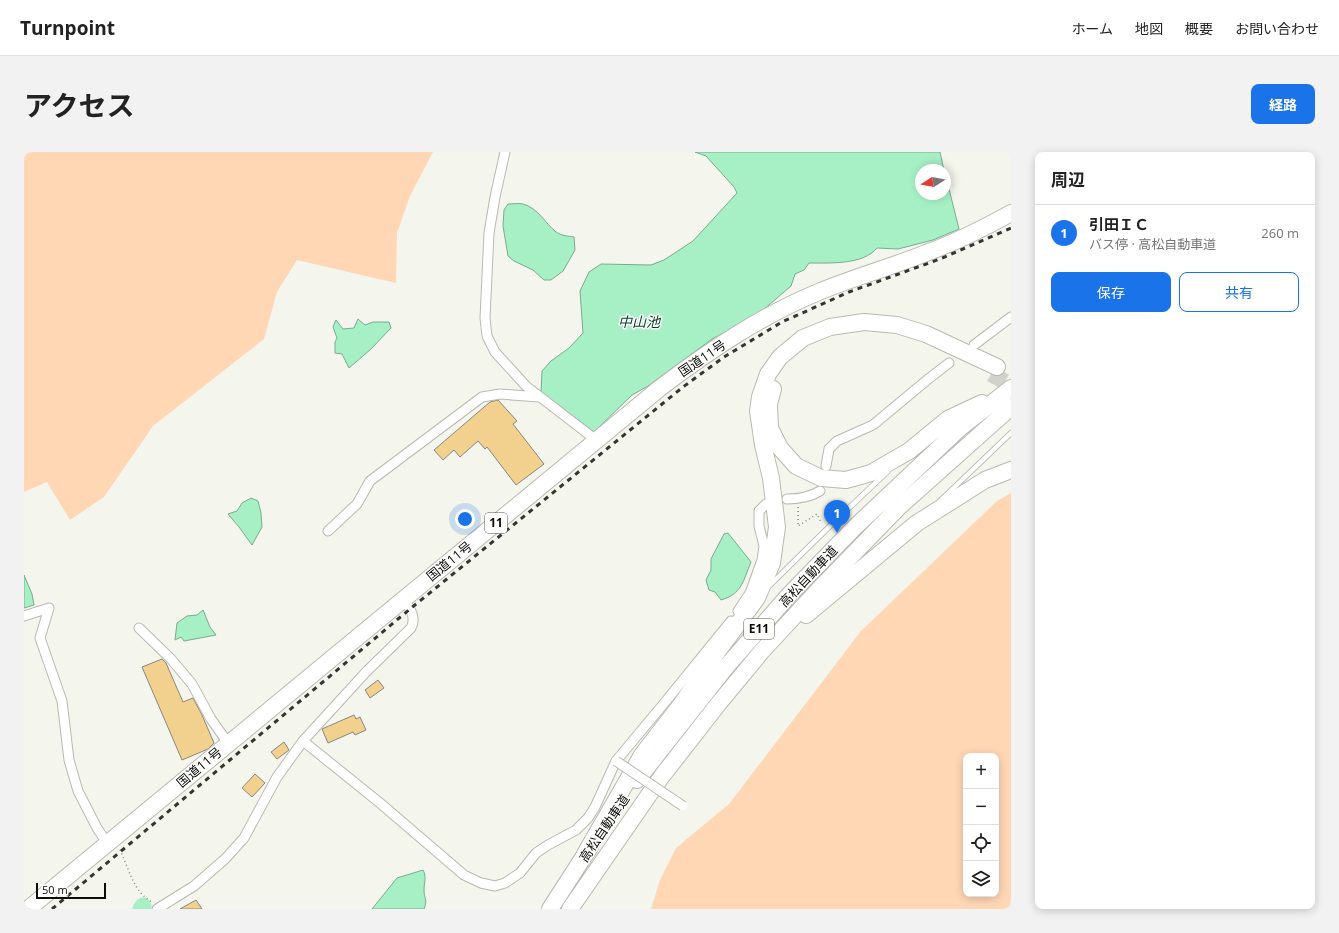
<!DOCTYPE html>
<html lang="ja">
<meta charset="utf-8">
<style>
:root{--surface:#fff;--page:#f2f2f2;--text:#222;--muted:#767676;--line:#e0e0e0;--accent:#1a73e8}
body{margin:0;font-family:"Open Sans","Noto Sans JP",sans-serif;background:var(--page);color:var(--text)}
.controls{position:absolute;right:12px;bottom:12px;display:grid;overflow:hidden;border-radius:8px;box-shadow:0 2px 10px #0003}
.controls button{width:36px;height:36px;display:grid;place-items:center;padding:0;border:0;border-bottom:1px solid var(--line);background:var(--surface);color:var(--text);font:20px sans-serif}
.compass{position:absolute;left:891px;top:12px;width:36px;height:36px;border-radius:50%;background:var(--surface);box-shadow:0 2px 10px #0003;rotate:259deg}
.scale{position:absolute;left:12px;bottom:10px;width:70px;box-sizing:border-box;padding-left:4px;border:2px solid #0c0c09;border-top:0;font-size:11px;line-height:14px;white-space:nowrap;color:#0c0c09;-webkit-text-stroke:3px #fffffe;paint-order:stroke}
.you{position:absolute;left:441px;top:367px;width:14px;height:14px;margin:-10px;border:3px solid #fff;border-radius:50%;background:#1a73e8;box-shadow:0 0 0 6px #1a73e833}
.badge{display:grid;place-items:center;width:26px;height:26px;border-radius:50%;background:var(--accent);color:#fff;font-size:13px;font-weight:700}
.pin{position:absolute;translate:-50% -33px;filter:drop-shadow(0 1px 2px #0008)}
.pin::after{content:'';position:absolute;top:21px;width:14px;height:12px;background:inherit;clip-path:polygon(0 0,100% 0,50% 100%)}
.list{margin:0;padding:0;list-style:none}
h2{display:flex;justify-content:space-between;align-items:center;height:52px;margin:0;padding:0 16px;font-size:17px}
h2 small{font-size:13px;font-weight:400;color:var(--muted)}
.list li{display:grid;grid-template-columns:26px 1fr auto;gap:12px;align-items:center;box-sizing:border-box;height:56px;padding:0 16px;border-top:1px solid var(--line)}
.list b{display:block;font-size:15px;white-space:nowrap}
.list p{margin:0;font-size:13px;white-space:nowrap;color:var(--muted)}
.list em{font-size:13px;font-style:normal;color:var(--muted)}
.actions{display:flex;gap:8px;padding:12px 16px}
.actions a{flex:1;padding:9px 0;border:1px solid var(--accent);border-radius:8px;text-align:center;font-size:14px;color:var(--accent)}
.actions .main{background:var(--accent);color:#fff}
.icon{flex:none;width:22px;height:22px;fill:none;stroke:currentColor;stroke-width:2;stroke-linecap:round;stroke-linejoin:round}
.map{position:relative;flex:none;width:987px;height:757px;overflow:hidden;border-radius:8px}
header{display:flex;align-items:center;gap:24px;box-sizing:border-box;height:56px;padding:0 20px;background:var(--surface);border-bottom:1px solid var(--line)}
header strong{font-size:19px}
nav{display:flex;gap:22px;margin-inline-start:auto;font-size:14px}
.intro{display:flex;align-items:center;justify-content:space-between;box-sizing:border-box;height:96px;padding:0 24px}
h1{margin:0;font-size:28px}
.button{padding:10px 18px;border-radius:8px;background:var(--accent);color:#fff;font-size:14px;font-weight:700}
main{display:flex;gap:24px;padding:0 24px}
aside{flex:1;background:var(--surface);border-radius:8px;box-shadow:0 2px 10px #0003}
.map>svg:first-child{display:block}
.green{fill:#ffd7b5;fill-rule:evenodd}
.water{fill:#a7f0c5;stroke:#78ac8d}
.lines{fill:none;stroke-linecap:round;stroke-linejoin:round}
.river{stroke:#a7f0c5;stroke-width:17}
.building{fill:#f1d18d;stroke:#8a8780}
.highway-tunnel{stroke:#d1d2cb;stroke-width:16;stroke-dasharray:16 8;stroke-linecap:butt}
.lane-casing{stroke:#b9b9b2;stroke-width:6}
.street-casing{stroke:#b9b9b2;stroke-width:11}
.highway-casing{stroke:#b9b9b2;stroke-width:18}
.path{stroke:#888883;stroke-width:1.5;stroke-dasharray:1 3;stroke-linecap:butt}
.lane{stroke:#fff;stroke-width:4.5}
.street{stroke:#fff;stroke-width:9}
.highway{stroke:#fff;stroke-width:16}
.rail{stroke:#343431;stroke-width:3;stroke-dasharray:5 5;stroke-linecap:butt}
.street-bridge-casing{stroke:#b9b9b2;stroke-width:11;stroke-linecap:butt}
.street-bridge{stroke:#fff;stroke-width:9}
.labels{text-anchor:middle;stroke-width:3;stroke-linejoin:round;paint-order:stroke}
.shield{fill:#fffffe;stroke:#555552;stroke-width:1}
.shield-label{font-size:12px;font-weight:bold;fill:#0c0c09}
.street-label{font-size:13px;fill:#0c0c09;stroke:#fffffe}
.water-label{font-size:14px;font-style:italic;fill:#033f25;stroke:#fffffe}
</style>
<header>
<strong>Turnpoint</strong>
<nav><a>ホーム</a><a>地図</a><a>概要</a><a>お問い合わせ</a></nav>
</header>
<div class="intro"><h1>アクセス</h1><a class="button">経路</a></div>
<main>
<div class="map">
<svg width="987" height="757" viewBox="0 0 987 757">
<rect width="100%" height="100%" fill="#f4f5ed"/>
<path class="green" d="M0 0H409L386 44 373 81 372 131 273 108 253 140 240 187 129 274 80 345 46 368 23 330 0 340Z
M987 341V757H627L636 728 652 696 705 652 837 479 973 349ZM942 604H972V742H942Z"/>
<path class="water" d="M671 0H916L920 18H897V42H921V21L935 77 909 88 874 97 853 96C839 113 806 111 785 111L780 118 771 122 767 134 731 165 688 187 624 234 608 243 570 280 517 240 518 219 527 209 545 196 559 181 556 139 565 120 577 112 627 113 640 108 669 89 713 41 710 35 682 4Z
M484 52C489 52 494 51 499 52 514 56 521 71 532 80 538 84 544 84 550 85L551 98 539 119 527 128H520L509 118 490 109 484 104 479 74 480 58Z
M334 167 341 173 349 170H365L367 176 347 197 325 216 318 202 311 201V190L313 186 309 175 312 168 319 177 330 176Z
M227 346 234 349 237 361 238 375 228 393 215 375 204 362 213 359 218 351Z
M704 381 727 410C719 429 718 442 697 448L691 440 685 438 682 428 687 418V407L700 382Z
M0 423 8 442 10 453 0 456Z
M179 458 186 475 192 483 160 489 157 485 151 488 153 471 163 464 173 463Z
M399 718C403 725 400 730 400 738 400 747 404 747 400 757H348L373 726Z"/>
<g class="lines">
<path class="river" d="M117 757 119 754"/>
</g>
<path class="building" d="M474 248 493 269 489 272 520 312 492 333 463 295 461 297 454 289 436 305 430 298 419 308 410 298 466 250Z
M138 507 142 511 159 550 169 546 178 563 190 591 184 597 158 608 118 515Z
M354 528 360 536 346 546 341 538Z
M330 563 332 567 336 565 342 578 331 583 329 580 304 591 298 577Z
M260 590 265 598 253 607 247 600Z
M231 622 241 631 228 645 218 636Z
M172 748 178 757H156Z"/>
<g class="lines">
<path class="highway-tunnel" d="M967 222 987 233"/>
<g class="lane-casing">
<path id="lane" d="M916 349 987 281
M744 435 807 373 864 319"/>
</g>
<g class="street-casing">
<path id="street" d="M481 0 471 45 465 81 461 166 463 184 471 200 502 234 572 288
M950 193 987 165
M802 314 805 297 813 289 849 273 903 228 925 211
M763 347C775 347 786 345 796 339
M304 379 333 352 346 329 458 245 476 242 515 245
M714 459 726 441 738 408 740 394 735 374V359L742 352
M0 464 25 456 16 486 38 549 45 608 54 639 73 676 83 691
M115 476 147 507 168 532 187 567 204 591
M279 589 356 651 440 723 457 731 471 734 481 731 496 721 512 701 524 693 552 678 564 666 571 655 592 609 642 549 707 469
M133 757 170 734 201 707 220 686 253 625 279 589 342 520 387 476C393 465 385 456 380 446"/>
</g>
<g class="highway-casing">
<path id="highway" d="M749 237 745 252 746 276 756 296 772 314 797 326 822 328 847 321 885 299 924 267 958 251
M782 463 893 371 961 328 987 318
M613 628 702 515 765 443 830 376 936 276 987 236
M561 702 618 603 659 550 688 507 733 446 748 411 753 375 747 326 739 293 734 259 736 245 744 222 756 205 779 186 806 175 840 170 873 173 902 182 973 215
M4 757 636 236C686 198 738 163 797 139 831 125 867 115 902 101 932 90 960 76 987 61
M526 757 566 695
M546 757 638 624 695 551 738 499 801 431 875 355 987 255"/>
</g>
<path class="path" d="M774 355V374L793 362 797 370
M96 698C105 716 109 740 128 750"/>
<use href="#lane" class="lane"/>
<use href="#street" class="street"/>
<use href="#highway" class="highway"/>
<path class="rail" d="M28 757 386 457 659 235 700 205 758 170 825 140 916 107 987 76"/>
<g class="street-bridge-casing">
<path id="street-bridge" d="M592 609 659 654"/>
</g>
<use href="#street-bridge" class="street-bridge"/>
</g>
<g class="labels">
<g class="shield">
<rect x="461" y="361" width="22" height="20" rx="3"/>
<rect x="720" y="467" width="30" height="20" rx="3"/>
</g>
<g class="shield-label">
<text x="472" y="375">11</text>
<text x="735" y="481">E11</text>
</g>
<g class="street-label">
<text transform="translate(678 206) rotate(-34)" y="5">国道11号</text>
<text transform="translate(425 409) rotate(-39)" y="5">国道11号</text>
<text transform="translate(784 424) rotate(-47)" y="5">高松自動車道</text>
<text transform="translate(175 615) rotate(-40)" y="5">国道11号</text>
<text transform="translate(580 676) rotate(-56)" y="5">高松自動車道</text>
</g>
<g class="water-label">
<text x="615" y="175">中山池</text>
</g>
</g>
</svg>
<div class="controls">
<button>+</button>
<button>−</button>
<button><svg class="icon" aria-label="locate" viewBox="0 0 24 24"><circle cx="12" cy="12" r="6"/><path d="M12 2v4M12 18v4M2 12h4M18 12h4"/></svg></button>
<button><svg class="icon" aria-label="layers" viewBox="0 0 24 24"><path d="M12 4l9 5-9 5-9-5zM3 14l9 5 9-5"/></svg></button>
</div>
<svg class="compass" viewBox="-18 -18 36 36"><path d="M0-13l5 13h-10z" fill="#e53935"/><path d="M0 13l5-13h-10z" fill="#767676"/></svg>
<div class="scale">50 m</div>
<div class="you"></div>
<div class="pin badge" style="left:813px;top:381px">1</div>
</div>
<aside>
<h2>周辺<small></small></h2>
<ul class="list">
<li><span class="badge">1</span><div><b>引田ＩＣ</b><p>バス停 · 高松自動車道</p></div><em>260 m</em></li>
</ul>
<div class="actions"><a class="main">保存</a><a>共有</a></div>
</aside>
</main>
